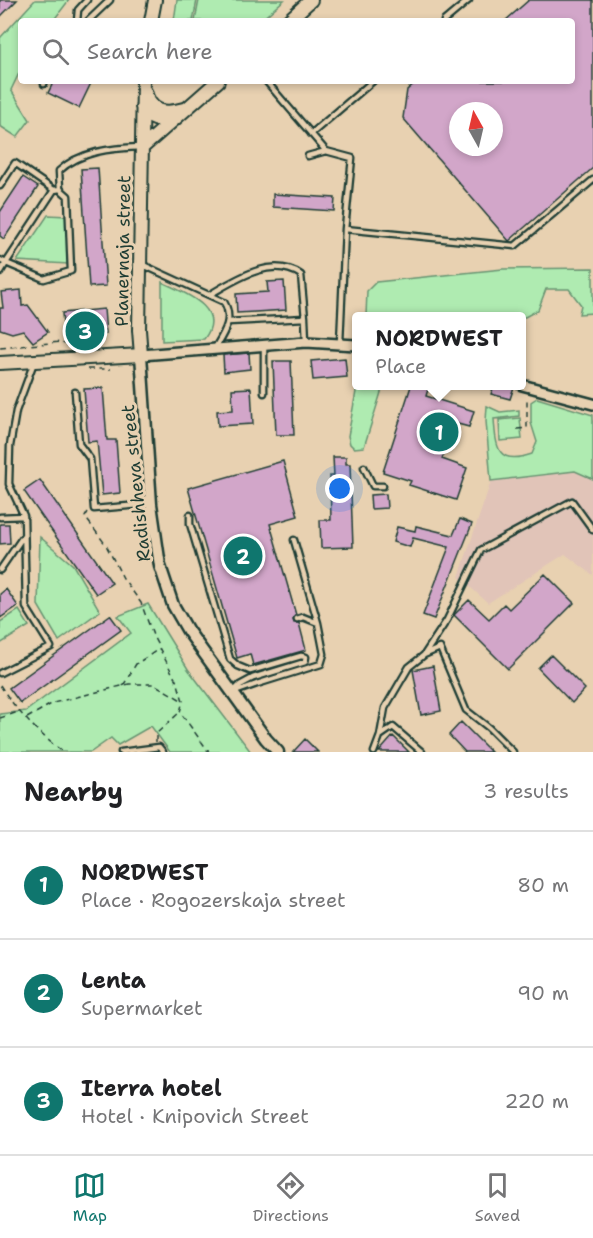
<!DOCTYPE html>
<meta charset="utf-8">
<style>
:root{--surface:#fff;--page:#f6f6f6;--text:#202124;--muted:#757577;--line:#e0e0e0;--accent:#0f766e}
body{margin:0;font-family:"Shantell Sans",sans-serif;background:var(--page);color:var(--text)}
.compass{position:absolute;left:449px;top:102px;width:54px;height:54px;border-radius:50%;background:var(--surface);box-shadow:0 3px 9px #0003;rotate:352deg}
.you{position:absolute;left:340px;top:489px;width:21px;height:21px;margin:-15px;border:4px solid #fff;border-radius:50%;background:#1a73e8;box-shadow:0 0 0 9px #1a73e833}
.badge{display:grid;place-items:center;width:39px;height:39px;border-radius:50%;background:var(--accent);color:#fff;font-size:20px;font-weight:700}
.pin{position:absolute;translate:-50% -50%;border:3px solid #fff;box-shadow:0 2px 6px #0006}
.popup{position:absolute;left:352px;top:312px;width:174px;height:78px;box-sizing:border-box;display:grid;place-content:center;border-radius:6px;background:var(--surface);filter:drop-shadow(0 2px 4px #0005);font-size:20px;white-space:nowrap;color:var(--muted)}
.popup b{font-size:22px;color:var(--text)}
.popup::after{content:'';position:absolute;left:50%;top:100%;margin-left:-12px;border:12px solid transparent;border-top-color:var(--surface)}
.list{margin:0;padding:0;list-style:none}
h2{display:flex;justify-content:space-between;align-items:center;height:78px;margin:0;padding:0 24px;font-size:26px}
h2 small{font-size:20px;font-weight:400;color:var(--muted)}
.list li{display:grid;grid-template-columns:39px 1fr auto;gap:18px;align-items:center;box-sizing:border-box;height:108px;padding:0 24px;border-top:2px solid var(--line)}
.list b{display:block;font-size:22px;white-space:nowrap}
.list p{margin:0;font-size:20px;white-space:nowrap;color:var(--muted)}
.list em{font-size:20px;font-style:normal;color:var(--muted)}
.icon{flex:none;width:33px;height:33px;fill:none;stroke:currentColor;stroke-width:2;stroke-linecap:round;stroke-linejoin:round}
.map{position:relative;flex:none;width:593px;height:752px;overflow:hidden}
.search{position:absolute;background:var(--surface);box-shadow:0 3px 9px #0003;left:18px;right:18px;top:18px;height:66px;display:flex;align-items:center;gap:15px;box-sizing:border-box;padding:0 21px;border-radius:6px;color:var(--muted);font-size:22px}
.sheet{height:402px;background:var(--surface)}
nav{display:flex;justify-content:space-around;align-items:center;box-sizing:border-box;height:84px;border-top:2px solid var(--line);background:var(--surface);font-size:16px;color:var(--muted)}
nav a{display:grid;justify-items:center;gap:3px}
nav .on{color:var(--accent)}
.map>svg:first-child{display:block}
.built{fill:#e1c4b8}
.green{fill:#afebb1;stroke:#679472;stroke-width:1.5}
.building{fill:#d2a6c9;stroke:#1f3d34;stroke-width:1.5;fill-rule:evenodd}
.lines{fill:none;stroke-linecap:round;stroke-linejoin:round}
.service-casing{stroke:#1f3d34;stroke-width:9}
.minor-casing{stroke:#1f3d34;stroke-width:14}
.tertiary-casing{stroke:#1f3d34;stroke-width:15}
.secondary-casing{stroke:#1f3d34;stroke-width:16}
.path{stroke:#1f3d34;stroke-width:1.5;stroke-dasharray:6 4.5;stroke-linecap:butt}
.service{stroke:#e8d1b1;stroke-width:4.5}
.minor{stroke:#e8d1b1;stroke-width:9}
.tertiary{stroke:#e8d1b1;stroke-width:10}
.secondary{stroke:#e8d1b1;stroke-width:12}
.labels{text-anchor:middle;stroke-width:6;stroke-linejoin:round;paint-order:stroke}
.street-label{font-size:18px;fill:#1f3d34;stroke:#e8d1b1}
</style>
<div class="map">
<svg width="593" height="752" viewBox="0 0 593 752">
<rect width="100%" height="100%" fill="#e8d1b1"/>
<filter id="ink" filterUnits="userSpaceOnUse"><feTurbulence type="fractalNoise" baseFrequency=".0167" numOctaves="2"/><feDisplacementMap in="SourceGraphic" scale="12" xChannelSelector="R" yChannelSelector="G"/><feConvolveMatrix kernelMatrix="1 2 1 2 8 2 1 2 1" color-interpolation-filters="sRGB"/></filter>
<g filter="url(#ink)">
<path class="built" d="M575 471 593 479V575L565 554 488 603 459 577 491 481Z"/>
<path class="green" d="M35 0H69L53 21H21V69L11 90 30 120 17 137 0 126V38Z
M177 0H197L193 21H174Z
M199 0H284L260 21H195Z
M48 215 67 216 68 264 17 261Z
M593 268V313L579 314 581 305 569 289H546L538 310 525 317 366 316 367 291 376 282 503 269Z
M162 282C184 293 228 308 204 339L162 341Z
M357 386H383L364 447 354 448 350 444 348 436Z
M537 398 593 415V479L575 471 491 481 486 421 487 406 500 412 519 410V416L494 419C496 448 497 466 532 454L537 442 531 423V402Z
M520 418 522 439 500 441 499 420Z
M40 537 73 565 100 611 59 641 38 605Z
M148 604 188 669 251 752H170L151 726 118 745 111 738 91 752H0V714L26 711 131 633 118 616Z
M19 610 29 626 0 644V622Z"/>
<path class="building" d="M0 0H17L0 17Z
M529 0H593V168L509 241 403 118 407 90 417 81H572V21H505ZM458 111H494V147H458Z
M54 81H92L79 108 48 93Z
M98 168 106 286 89 287 81 169Z
M23 177 38 187 4 239 0 236V212Z
M273 194 335 198 334 211 273 207Z
M284 281 286 310 237 313 236 294 268 292 267 282Z
M21 290 22 306 28 305 48 332 33 342 23 330 12 333 0 329V308H3L1 292Z
M104 309 106 334 64 337 62 313Z
M249 353 250 369 224 372 223 355Z
M345 358 347 377 313 380 311 361Z
M273 361H291L294 435H276Z
M411 386H429L426 396 474 411 469 427 454 423 442 459 467 468 456 500 409 485 411 481 383 472Z
M494 386 514 387 510 399 491 394Z
M103 388 107 440H116L120 493 102 495 97 441 88 442 84 389Z
M251 388 253 424 218 426 217 411 233 410 232 389Z
M333 457H346V464H350L353 547 321 548 320 520H331L330 476H334Z
M283 461 298 516 270 524 296 615 293 620 294 623H299L306 650 253 665 250 654 237 658 188 488Z
M40 480 112 583 96 594 24 491Z
M386 494 387 508 371 509 370 495Z
M460 519 472 524 434 619 423 615 449 547 413 538 410 547 393 542 397 527 415 531 416 526 453 535Z
M0 524H9L10 543 0 544Z
M545 574 574 603 508 669 454 615 469 600 489 619 504 604 509 609Z
M6 589 18 606 0 618V594Z
M110 615 121 630 20 703 9 688Z
M551 655 585 689 572 703 538 668Z
M433 666 441 711 421 715 413 670Z
M461 722 491 752H465L449 735Z
M393 736 409 752H379Z
M305 739 318 752H293Z"/>
<g class="lines">
<g class="service-casing">
<path id="service" d="M77 21 78 10 87 0
M88 21 110 0
M444 21 469 0
M266 81 326 151 352 158 345 229 340 343
M44 84 45 81
M311 134 373 81
M308 156 326 151
M0 186 15 163 54 190
M60 189 59 171C80 151 112 148 140 147
M345 229 515 246 593 180
M0 260 6 263 44 279 71 271 68 196 60 189 54 190 6 263 0 273
M141 264 224 302C234 319 224 333 215 348
M209 295C235 280 271 255 301 275L305 318 228 322
M305 318 306 342
M75 392 79 444 90 459 94 509 151 504
M264 393V346
M364 467 373 486H383
M190 515V524L230 659 238 666 250 671 301 656 306 657 305 662 253 678 240 685 232 693 257 684 321 664 324 654 318 623 303 617 297 619
M0 517 24 516
M294 540 318 623
M0 570 24 535
M424 655 447 620 481 550 572 501 593 530
M0 673 51 647 26 607 24 516 9 484 10 446 16 411 34 362
M380 736 393 727 422 752
M121 752 159 747 163 752
M374 752 380 736 385 708 409 667 424 655 440 648 466 710 489 728 513 752"/>
</g>
<g class="minor-casing">
<path id="minor" d="M141 355 306 342 356 345
M522 385 593 404"/>
</g>
<g class="tertiary-casing">
<path id="tertiary" d="M141 355 151 504 160 566 173 605 188 631 266 739 278 752"/>
</g>
<g class="secondary-casing">
<path id="secondary" d="M151 21 155 0
M288 21 311 0
M145 91C150 112 164 115 184 109
M142 107C148 119 161 124 173 118
M143 147 218 81
M0 363 141 355 139 330 143 81"/>
</g>
<path class="path" d="M0 348 60 342 73 348
M88 369H111
M517 429 527 428V397
M88 512 85 517 106 545 123 578 141 603 154 638 178 684 183 701 180 712 209 752
M0 685C16 711 39 734 63 752
M123 686 136 664 159 649
M0 718 18 712
M27 718 53 703 129 684H154L183 701
M156 742V734L180 712"/>
<use href="#service" class="service"/>
<use href="#minor" class="minor"/>
<use href="#tertiary" class="tertiary"/>
<use href="#secondary" class="secondary"/>
</g>
</g>
<g class="labels">
<g class="street-label">
<text transform="translate(123 251) rotate(-89)" y="6">Planernaja street</text>
<text transform="translate(136 483) rotate(-96)" y="6">Radishheva street</text>
</g>
</g>
</svg>
<svg class="compass" viewBox="-18 -18 36 36"><path d="M0-13l5 13h-10z" fill="#e53935"/><path d="M0 13l5-13h-10z" fill="#757577"/></svg>
<div class="you"></div>
<div class="pin badge" style="left:439px;top:432px">1</div>
<div class="popup"><b>NORDWEST</b>Place</div>
<div class="pin badge" style="left:243px;top:556px">2</div>
<div class="pin badge" style="left:85px;top:331px">3</div>
<div class="search"><svg class="icon" aria-label="search" viewBox="0 0 24 24"><circle cx="10" cy="10" r="6"/><path d="M15 15l6 6"/></svg>Search here</div>
</div>
<section class="sheet">
<h2>Nearby<small>3 results</small></h2>
<ul class="list">
<li><span class="badge">1</span><div><b>NORDWEST</b><p>Place · Rogozerskaja street</p></div><em>80 m</em></li>
<li><span class="badge">2</span><div><b>Lenta</b><p>Supermarket</p></div><em>90 m</em></li>
<li><span class="badge">3</span><div><b>Iterra hotel</b><p>Hotel · Knipovich Street</p></div><em>220 m</em></li>
</ul>
</section>
<nav>
<a class="on"><svg class="icon" aria-label="map" viewBox="0 0 24 24"><path d="M3 6l6-2 6 2 6-2v14l-6 2-6-2-6 2zM9 4v14M15 6v14"/></svg>Map</a>
<a><svg class="icon" aria-label="directions" viewBox="0 0 24 24"><path d="M12 3l9 9-9 9-9-9zM9 14v-3h6M13 9l2 2-2 2"/></svg>Directions</a>
<a><svg class="icon" aria-label="saved" viewBox="0 0 24 24"><path d="M7 4h10v16l-5-4-5 4z"/></svg>Saved</a>
</nav>
